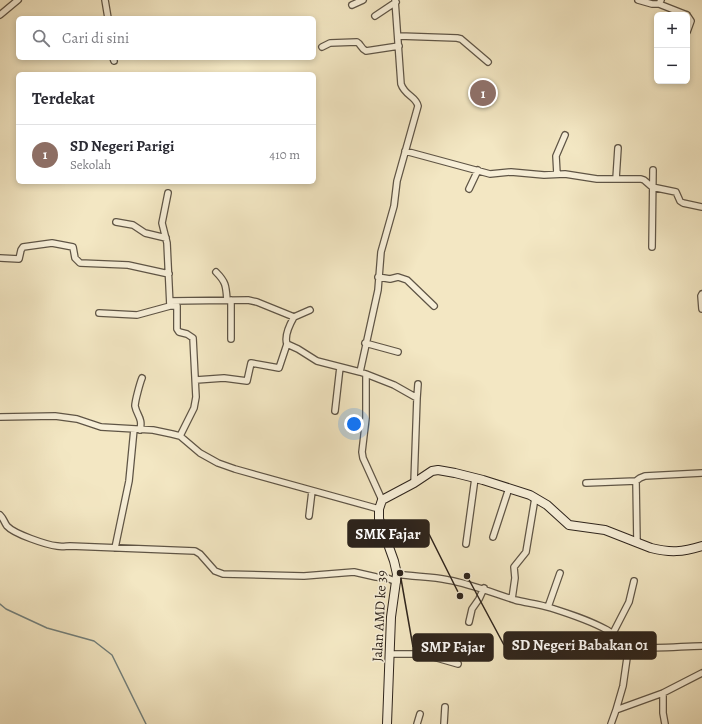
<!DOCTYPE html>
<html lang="id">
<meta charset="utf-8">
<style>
:root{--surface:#fff;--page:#f7f7f7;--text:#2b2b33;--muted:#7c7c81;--line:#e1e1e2;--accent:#2563eb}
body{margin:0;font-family:Alegreya,serif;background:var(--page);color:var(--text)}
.controls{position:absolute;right:12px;top:12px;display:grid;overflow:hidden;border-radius:6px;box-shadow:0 2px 6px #0003}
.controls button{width:36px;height:36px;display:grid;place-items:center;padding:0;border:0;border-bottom:1px solid var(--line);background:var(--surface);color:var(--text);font:20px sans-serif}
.you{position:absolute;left:354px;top:424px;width:14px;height:14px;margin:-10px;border:3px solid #fff;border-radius:50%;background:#1a73e8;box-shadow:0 0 0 6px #1a73e833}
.badge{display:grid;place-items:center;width:26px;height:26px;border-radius:50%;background:var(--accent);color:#fff;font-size:13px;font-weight:700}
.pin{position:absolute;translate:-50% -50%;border:2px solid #fff;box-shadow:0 1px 4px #0006}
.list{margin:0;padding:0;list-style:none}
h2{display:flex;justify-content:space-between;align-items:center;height:52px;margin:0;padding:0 16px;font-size:17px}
h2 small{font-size:13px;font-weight:400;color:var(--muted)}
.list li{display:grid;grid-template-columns:26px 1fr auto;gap:12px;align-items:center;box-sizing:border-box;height:60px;padding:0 16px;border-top:1px solid var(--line)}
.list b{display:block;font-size:15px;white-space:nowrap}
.list p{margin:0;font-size:13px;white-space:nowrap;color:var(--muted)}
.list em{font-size:13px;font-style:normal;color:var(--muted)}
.icon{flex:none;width:22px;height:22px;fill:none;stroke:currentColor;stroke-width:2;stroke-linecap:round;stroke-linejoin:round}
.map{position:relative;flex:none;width:702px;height:724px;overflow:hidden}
.search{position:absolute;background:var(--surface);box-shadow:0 2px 6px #0003;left:16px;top:16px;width:300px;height:44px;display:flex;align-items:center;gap:10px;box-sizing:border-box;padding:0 14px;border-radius:6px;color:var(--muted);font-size:15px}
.panel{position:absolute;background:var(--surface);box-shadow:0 2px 6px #0003;left:16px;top:72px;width:300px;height:112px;border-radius:6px}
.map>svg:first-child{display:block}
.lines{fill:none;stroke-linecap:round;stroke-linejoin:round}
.stream{stroke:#72807d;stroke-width:1.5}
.street-casing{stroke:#5f5546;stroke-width:8}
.secondary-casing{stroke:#2e241c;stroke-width:10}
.street{stroke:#f7efd8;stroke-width:5.5}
.secondary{stroke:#f7efd8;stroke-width:8}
.labels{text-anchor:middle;stroke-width:3;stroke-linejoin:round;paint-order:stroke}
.street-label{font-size:14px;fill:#2e241c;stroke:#f7efd8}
.leader{fill:none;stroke:#2e241c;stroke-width:1.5}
.callout-dot{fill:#2e241c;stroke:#f7efd8;stroke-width:1.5}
.callout{fill:#2e241c;stroke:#2e241c;stroke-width:1.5}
.callout-label{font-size:15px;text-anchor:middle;font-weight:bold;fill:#fff}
</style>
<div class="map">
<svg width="702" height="724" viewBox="0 0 702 724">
<rect width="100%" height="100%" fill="#f3e7c3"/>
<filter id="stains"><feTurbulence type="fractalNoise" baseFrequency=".005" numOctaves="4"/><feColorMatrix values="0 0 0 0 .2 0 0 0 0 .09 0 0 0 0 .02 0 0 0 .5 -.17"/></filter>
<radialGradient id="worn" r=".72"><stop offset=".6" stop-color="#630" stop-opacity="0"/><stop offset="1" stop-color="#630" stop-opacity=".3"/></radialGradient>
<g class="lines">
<path class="stream" d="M0 604 6 609 47 628 94 641 112 655 146 724"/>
<g class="street-casing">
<path id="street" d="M105 0 108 18
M638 0 652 4H659
M661 0 659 4 687 15
M352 5 363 0
M0 15 18 0
M687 15 691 21 687 32
M375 16 396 2
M399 36 457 38 461 39 488 62
M322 47 330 43 357 42C361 44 361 49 366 51L399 46
M113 58 114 61
M405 151 490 174 511 172 544 175 565 174 597 179H641L644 180 652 187 676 192 680 201 683 203 702 207
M557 174 556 156 565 135
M616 179 618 148
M469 189 478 170
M168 193 162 223 167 243 170 306H177V329L179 332 187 334 193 338 196 397 194 408 180 436
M116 222 133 225 145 233 166 238
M652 247 653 170
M0 258 19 259 21 250 23 247 52 243 73 247 75 258 80 263 128 265 169 274
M216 272C226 282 226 286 227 300
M378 277 390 279 398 277 407 280 434 306
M702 294 701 296 702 309
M170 301 248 300 257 302 294 317
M310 310 294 317C290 324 284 336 287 344L298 349 317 361 360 372
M99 313 137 315 170 306
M231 339V300
M365 343 398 352
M366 374 394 385 417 398 414 483
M196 380 224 378 247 381 251 363 279 368 287 344
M417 398 418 384
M335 411 340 367
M0 417 55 416 77 419 101 427 153 430 172 434 180 436 200 453 218 463 235 469 379 509
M140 430C143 418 137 416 135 406 135 401 140 383 142 378
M586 483 636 481
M382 500 363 458 362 452 366 418V374L360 372 378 290 381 252 394 206 397 181 418 106C416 96 405 96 401 84L395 0
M0 515C4 519 4 522 7 526 14 534 47 545 57 546 62 547 66 546 70 546L195 551 200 554 215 571 223 574 304 576 354 572 376 577 387 578 397 582
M309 516 312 491
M493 537 509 488
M637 542 636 481 640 478 645 476 702 473
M466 544 475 478
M115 548 129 481 134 429
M397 574C414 577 431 576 448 580 471 584 493 593 515 600 527 603 539 604 551 608 570 614 589 620 607 630 614 634 619 641 626 644 648 651 679 646 702 646
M512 599 515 578 514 567 526 552 535 498
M548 607 560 573
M469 622 472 609 479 599 484 588
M613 633 629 602 634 581
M390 654H423L458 664
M663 693V713L665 724
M616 710 623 686 629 644
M417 724 420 714
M444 724 445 707
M611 724 616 710 663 693 702 673"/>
</g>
<g class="secondary-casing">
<path id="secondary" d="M387 724 391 617 397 574 394 561 379 519V509L382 500 414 483 432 471 438 470 455 473 483 480 530 495 547 505 569 525 605 530 651 548C671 553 682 552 702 546"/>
</g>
<use href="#street" class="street"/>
<use href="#secondary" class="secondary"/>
</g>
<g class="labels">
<g class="street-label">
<text transform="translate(379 616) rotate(-87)" y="5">Jalan AMD ke 39</text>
</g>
</g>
<path class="leader" d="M460 596L429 534M467 576L504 645M400 573L413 647"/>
<g class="callout-dot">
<circle cx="460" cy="596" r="4"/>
<circle cx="467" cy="576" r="4"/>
<circle cx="400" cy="573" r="4"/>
</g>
<g class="callout">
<rect x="348" y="520" width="81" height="27" rx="4"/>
<rect x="504" y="632" width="152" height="27" rx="4"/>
<rect x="413" y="634" width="80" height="27" rx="4"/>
</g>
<g class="callout-label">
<text x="388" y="539">SMK Fajar</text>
<text x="580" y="650">SD Negeri Babakan 01</text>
<text x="453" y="652">SMP Fajar</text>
</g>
<rect width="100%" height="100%" filter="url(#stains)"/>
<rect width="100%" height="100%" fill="url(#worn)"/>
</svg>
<div class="controls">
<button>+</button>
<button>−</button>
</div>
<div class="you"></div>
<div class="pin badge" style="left:483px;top:93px;background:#8d6e63">1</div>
<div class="search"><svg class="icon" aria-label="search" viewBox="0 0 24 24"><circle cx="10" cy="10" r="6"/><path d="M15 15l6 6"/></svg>Cari di sini</div>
<section class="panel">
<h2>Terdekat<small></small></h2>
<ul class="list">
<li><span class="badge" style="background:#8d6e63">1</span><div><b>SD Negeri Parigi</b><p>Sekolah</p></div><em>410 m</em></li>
</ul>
</section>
</div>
